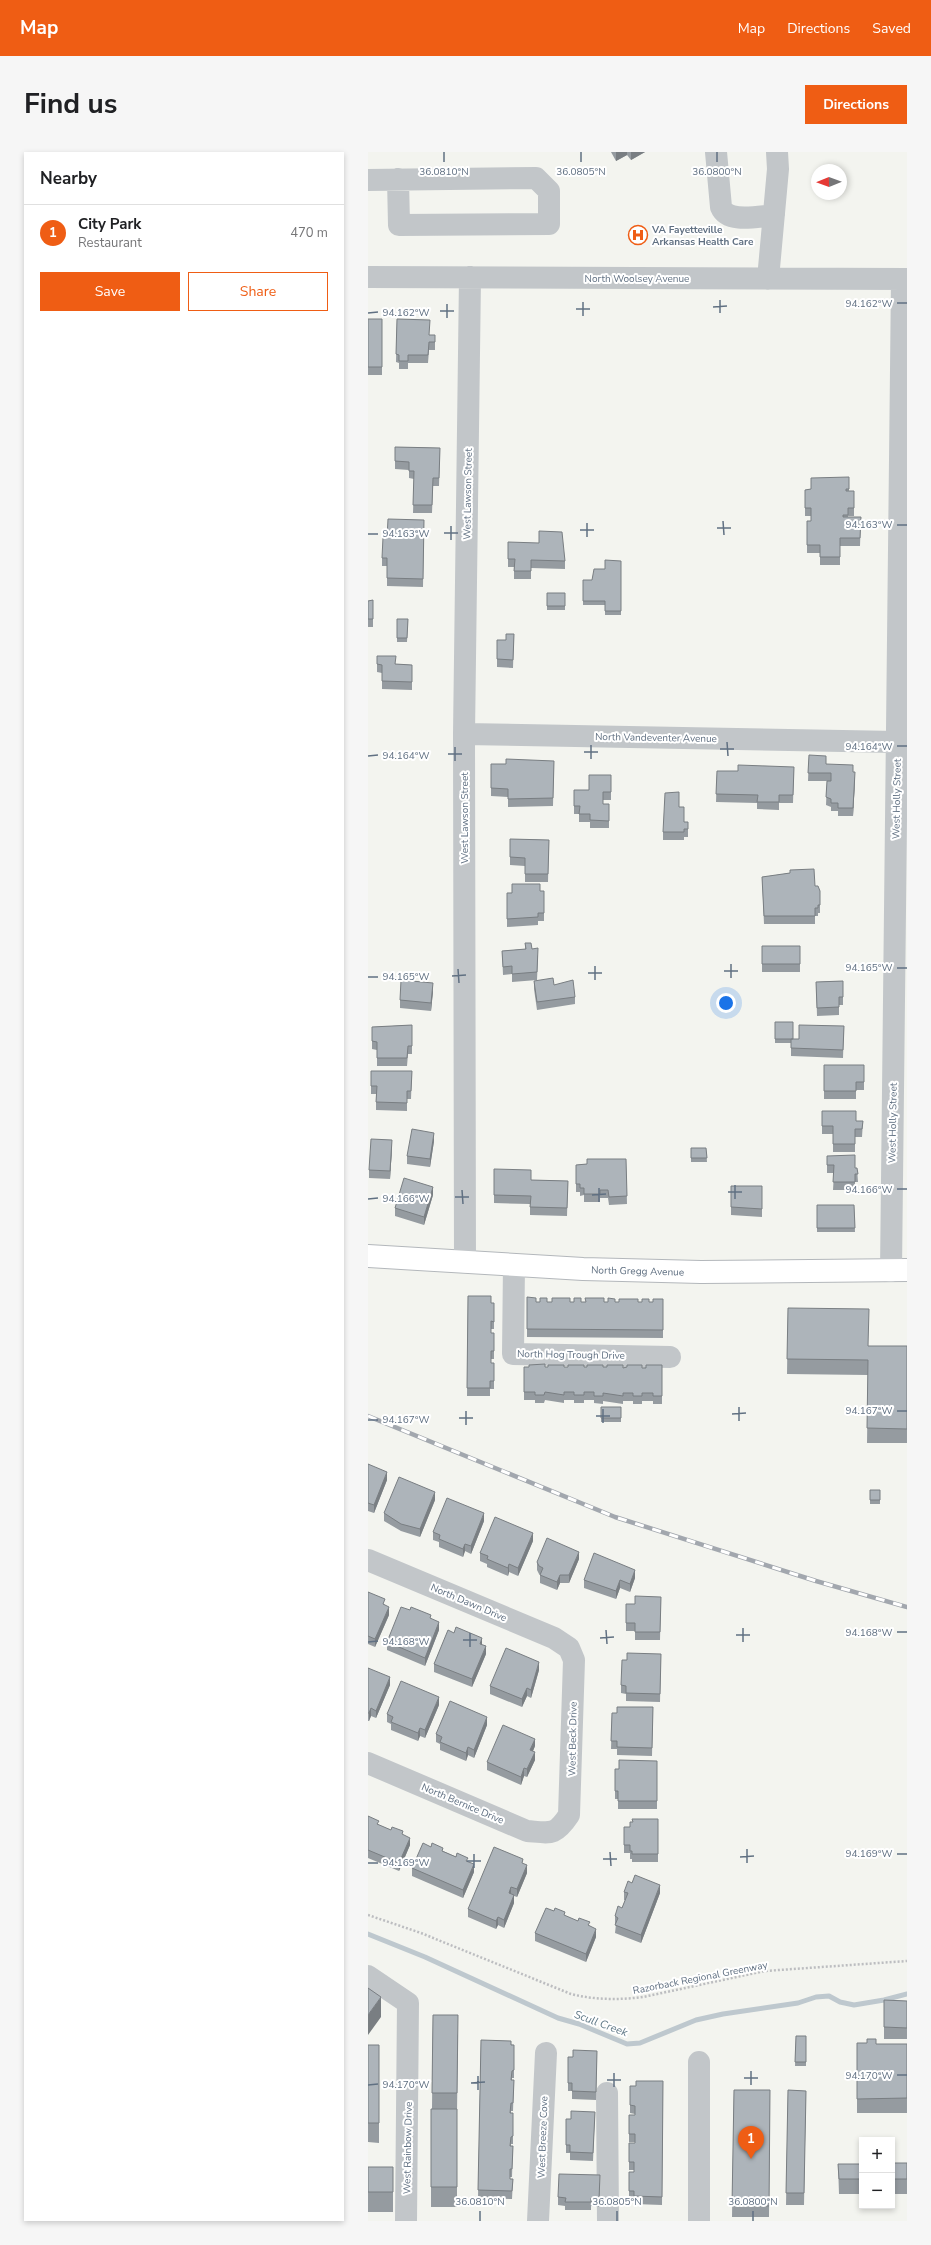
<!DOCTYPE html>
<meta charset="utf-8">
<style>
:root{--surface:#fff;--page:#f6f6f6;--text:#202124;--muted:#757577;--line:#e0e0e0;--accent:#ef5d14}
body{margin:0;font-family:"Nunito Sans",sans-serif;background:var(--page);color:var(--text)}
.controls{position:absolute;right:12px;bottom:12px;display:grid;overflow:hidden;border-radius:0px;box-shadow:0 2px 6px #0003}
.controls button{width:36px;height:36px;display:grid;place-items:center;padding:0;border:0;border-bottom:1px solid var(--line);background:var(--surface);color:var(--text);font:20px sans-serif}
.compass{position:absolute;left:443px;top:12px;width:36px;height:36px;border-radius:50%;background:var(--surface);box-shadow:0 2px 6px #0003;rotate:269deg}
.you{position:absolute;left:358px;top:851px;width:14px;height:14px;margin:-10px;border:3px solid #fff;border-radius:50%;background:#1a73e8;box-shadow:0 0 0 6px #1a73e833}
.badge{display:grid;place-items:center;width:26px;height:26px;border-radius:50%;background:var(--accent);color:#fff;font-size:13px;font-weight:700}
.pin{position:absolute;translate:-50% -33px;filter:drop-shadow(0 1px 2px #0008)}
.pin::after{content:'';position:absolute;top:21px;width:14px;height:12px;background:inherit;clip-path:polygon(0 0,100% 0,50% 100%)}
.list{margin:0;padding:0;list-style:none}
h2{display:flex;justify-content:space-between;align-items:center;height:52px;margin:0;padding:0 16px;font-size:17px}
h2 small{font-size:13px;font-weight:400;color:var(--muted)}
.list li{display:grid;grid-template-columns:26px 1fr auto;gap:12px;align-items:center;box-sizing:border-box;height:56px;padding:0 16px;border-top:1px solid var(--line)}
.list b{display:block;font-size:15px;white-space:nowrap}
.list p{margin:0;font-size:13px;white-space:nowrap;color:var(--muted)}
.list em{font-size:13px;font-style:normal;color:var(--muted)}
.actions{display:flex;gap:8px;padding:12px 16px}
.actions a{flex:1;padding:9px 0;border:1px solid var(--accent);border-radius:0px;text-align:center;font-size:14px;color:var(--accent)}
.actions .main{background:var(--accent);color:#fff}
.map{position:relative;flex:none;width:539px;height:2069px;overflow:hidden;border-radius:0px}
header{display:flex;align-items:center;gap:24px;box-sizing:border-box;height:56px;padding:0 20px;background:var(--accent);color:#fff}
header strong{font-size:19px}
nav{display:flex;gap:22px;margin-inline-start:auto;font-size:14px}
.intro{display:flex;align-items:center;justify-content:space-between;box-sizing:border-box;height:96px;padding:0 24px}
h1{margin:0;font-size:28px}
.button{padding:10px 18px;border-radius:0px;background:var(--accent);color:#fff;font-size:14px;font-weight:700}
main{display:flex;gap:24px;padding:0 24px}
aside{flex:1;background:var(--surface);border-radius:0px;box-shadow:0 2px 6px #0003}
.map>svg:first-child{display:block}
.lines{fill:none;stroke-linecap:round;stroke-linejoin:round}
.stream{stroke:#bec8ce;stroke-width:5}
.major-casing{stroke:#b3b7bb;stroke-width:24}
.path{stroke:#bcbdc0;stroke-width:2.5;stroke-dasharray:2 2;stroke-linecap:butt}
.minor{stroke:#c2c6c9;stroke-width:22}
.major{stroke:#fff;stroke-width:22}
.rail-casing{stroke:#a2a7ae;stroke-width:4.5}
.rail{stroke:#fff;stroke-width:3;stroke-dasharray:9;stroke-linecap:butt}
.wall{fill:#959ba0}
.shaded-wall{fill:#797e82}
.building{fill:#adb4ba;stroke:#797e82}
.ticks{fill:none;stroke:#607082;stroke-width:1.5}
.labels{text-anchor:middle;stroke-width:4;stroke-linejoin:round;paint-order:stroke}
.poi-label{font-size:10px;font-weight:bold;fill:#607082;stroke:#fff;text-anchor:start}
.street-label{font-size:10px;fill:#607082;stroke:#fff}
.water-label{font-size:11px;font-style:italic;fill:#607987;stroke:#fff}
.ticks-label{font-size:10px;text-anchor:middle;fill:#607082;stroke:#fff;stroke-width:4;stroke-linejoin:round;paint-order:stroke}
</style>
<header>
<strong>Map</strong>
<nav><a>Map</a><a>Directions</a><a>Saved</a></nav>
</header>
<div class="intro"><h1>Find us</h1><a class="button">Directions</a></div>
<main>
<aside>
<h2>Nearby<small></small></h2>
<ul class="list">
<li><span class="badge">1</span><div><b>City Park</b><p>Restaurant</p></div><em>470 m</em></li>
</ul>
<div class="actions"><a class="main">Save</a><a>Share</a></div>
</aside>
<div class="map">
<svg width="539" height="2069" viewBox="0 0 539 2069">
<rect width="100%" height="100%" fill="#f3f4ef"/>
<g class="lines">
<path class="stream" d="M0 1782 57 1805 190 1866 211 1872 259 1892 272 1891 328 1868 355 1862 430 1851 448 1845 461 1844 472 1850 486 1853 516 1848 539 1842"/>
<g class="major-casing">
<g id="major">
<path id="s1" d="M0 1104 215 1117 333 1120 539 1118"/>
</g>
</g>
<path class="path" d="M0 1763 53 1781 203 1842C227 1848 251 1848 275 1845L397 1819 539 1809"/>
<path class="minor" d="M348 0 353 55C360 72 391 64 406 63
M0 28 168 26 181 39V72L31 73 30 27
M0 125 539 127
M400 127 410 17 409 0
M96 582 528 590
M97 1110 96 582 102 125
M146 1113 145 1202 302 1205
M523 1119 534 127
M0 1408 186 1486 201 1496 206 1508 201 1663C187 1684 183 1681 159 1679L0 1611
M0 1824 40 1851 38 2069
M239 1941 240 2069
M170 2069 178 1901
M331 2069V1910"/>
<use href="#major" class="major"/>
<g class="rail-casing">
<path id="rail" d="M0 1264 247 1365 448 1429 539 1455"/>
</g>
<use href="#rail" class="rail"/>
</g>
<path class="wall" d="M243 0H277L263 8 259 3 248 9Z
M0 167H14V223H0Z
M29 167 61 183H67V198H61L60 211H40V217H31V211L28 210Z
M27 295 72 296 71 334H65L64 361H45L46 327 41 326V318L27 317Z
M481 325V339H486V364H480V365H493L492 394H472V413H452V401H439V369H443V364H437V338L443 337Z
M56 368 55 435 19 434V414H14V406L19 386Z
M140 390 197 409V417L163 416V427H146V415H140Z
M253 409V463H237V453H215V428H224L237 417Z
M179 441H197V458H179Z
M5 448V475H0V449Z
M29 467H40L39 490H29Z
M146 482 145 516 129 515V488H138Z
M9 504 28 512 44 513V538L14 537V521L9 520Z
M441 603 458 612 485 620 487 628 485 664H470V659H463V655L458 653 459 629H440Z
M186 609 185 654 140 655V645L123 644V612H138Z
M426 615 425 651H411V658L389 657V651L348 650 349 619H370Z
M243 623V648H235V652H241V676H222V670H211V662H206V638H221Z
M311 655 316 670H320V685H316V688H295V680Z
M142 687 181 688 180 730H157V714L142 713Z
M422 718 447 734 452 739V761H450V764H447V772H396L394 725 422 721Z
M176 739V769H170V773L139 775V741Z
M157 791 164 797 170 804 169 828 144 830V822L135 823 134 799 157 797Z
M394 794H432V820H394Z
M166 829 207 845V852L169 858 166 837Z
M475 829V853H471V863L449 864 448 830Z
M65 839 63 859 32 856V848Z
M407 870 425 887H431L476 874 475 906 423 904V891H407Z
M44 873V902H40L39 914H9V898L4 897V875Z
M456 913H496V938H488V947H456Z
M3 919H44L43 947H39V959L8 958V942H3Z
M454 959 488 969H495L494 985H487V1000H465V982H454Z
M66 989 62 1015 39 1012V1004Z
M24 996 22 1027 1 1026V1018Z
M323 996H338L339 1010H323Z
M459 1004 487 1016H489L490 1030H487V1038H465L466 1021H459Z
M258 1007 259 1052 241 1053 240 1046H232V1050H216V1043L212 1044V1040H208V1013L219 1012Z
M126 1017 163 1028 200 1029 199 1064 162 1063V1052L126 1051Z
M363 1034H394V1065L363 1063Z
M65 1043 56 1073 27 1064V1056Z
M449 1053H486L487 1080H449Z
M100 1144 123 1151H126V1177H123V1181H126V1207H123V1211H126V1237H122V1244H99Z
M159 1145 168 1150H285L295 1147V1186L159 1185Z
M420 1156 500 1194H539V1291H499L500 1223 419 1222Z
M294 1213V1252H285V1249H274V1252H265V1249H255V1252L235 1249V1252L226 1251V1248H216V1251H206V1248H196V1251L177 1248 176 1251H167V1248H156V1215L274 1216Z
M233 1255H253V1270H233Z
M0 1312 19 1328 6 1361 0 1359Z
M502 1338H512V1352H502Z
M67 1348 52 1385 33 1379 16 1369V1361Z
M116 1369 103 1402 97 1399 95 1405 71 1395V1390L65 1388V1380Z
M165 1389 150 1424 141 1420 140 1424 119 1415V1412L112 1409V1401Z
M211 1407 201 1431H192L189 1438 172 1431V1423L171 1422 169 1418V1410Z
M267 1426 262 1440 252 1436 248 1447 216 1436V1428Z
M0 1440 17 1453 21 1463 7 1495 0 1492Z
M293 1445 292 1488H267V1479H258V1452H267Z
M63 1466 71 1478 57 1514 19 1498V1490Z
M118 1502 104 1535 66 1520V1512Z
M293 1502 292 1550 258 1549V1542L253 1541V1533L259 1508Z
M0 1516 22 1533 8 1566 3 1564 1 1569H0Z
M171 1518 163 1546 159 1544 154 1555 122 1542V1534Z
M71 1553 57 1586 52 1584 50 1589 23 1578V1572L19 1570V1562Z
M285 1555 284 1604 249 1603V1597H243L244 1561H249Z
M119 1573 106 1606 100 1603 98 1609 72 1598V1592L68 1590V1582Z
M167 1594 165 1599 167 1608 159 1625 156 1624 153 1633 119 1618V1610Z
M289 1609V1657H250V1647H247V1617H251Z
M0 1664 11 1673 35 1683 42 1693 31 1719 0 1706Z
M290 1667V1710H264V1707H262V1701H256V1675H262Z
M75 1699 100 1710 106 1720 95 1746 44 1724V1716Z
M155 1712 159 1721 149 1745 146 1744V1751L136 1776 130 1773 128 1777 100 1765V1757Z
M256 1740 292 1741 273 1791 247 1781 248 1772H247V1764L254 1756 257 1748H256Z
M197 1764 222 1774 228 1785 218 1810 167 1789V1781Z
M516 1848 539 1849V1887H516Z
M65 1863 90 1883 89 1961V2055H63V1957H64Z
M428 1884H438V1914H427Z
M113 1888 146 1893V1926H144V1928H146L145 1959H143V1961H145V1992H143V1994H145L144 2025H142V2027H145L144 2047 110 2046Z
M489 1891 508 1892H539V1961H489Z
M0 1893H11V1991L0 1990Z
M229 1899 228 1948 204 1947V1939H200V1931L205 1905Z
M295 1929 294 2053 266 2052V2047H261V2020H266V2018H261V1991H267V1990H261V1963H267V1962L262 1961V1934H268Z
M366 1938H402L401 2065H364Z
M420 1938 438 1939 436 2053H418Z
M227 1960 225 2009 202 2008V2001H198V1967H203Z
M524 2011H539V2042H524Z
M470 2012H494V2042H471Z
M0 2015H25V2060H0Z
M232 2031 231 2055 223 2054V2058H197V2054L190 2053V2045Z"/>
<path class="shaded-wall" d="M248 0H259V3L248 9Z
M263 0H277L263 8Z
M487 620V628L485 664V656Z
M65 831V839L63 859V851Z
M66 981V989L62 1015V1007Z
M24 988V996L22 1027V1019Z
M65 1035V1043L56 1073V1065Z
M19 1320V1328L6 1361V1353Z
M67 1340V1348L52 1385V1377Z
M116 1361V1369L103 1402V1394Z
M165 1381V1389L150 1424V1416Z
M97 1392V1399L95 1405V1397Z
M211 1400V1407L201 1431V1423Z
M141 1412V1420L140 1424V1416Z
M267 1418V1426L262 1440V1432Z
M192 1423V1431L189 1438V1430Z
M252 1428V1436L248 1447V1439Z
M21 1455V1463L7 1495V1487Z
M71 1470V1478L57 1514V1506Z
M114 1486V1494L112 1492Z
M118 1494V1502L104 1535V1527Z
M171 1510V1518L163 1546V1538Z
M22 1525V1533L8 1566V1559Z
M159 1536V1544L154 1555V1547Z
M71 1545V1553L57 1586V1578Z
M3 1556V1564L1 1569V1561Z
M119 1565V1573L106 1606V1598Z
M52 1576V1584L50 1589V1581Z
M167 1587V1594L162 1606V1598Z
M100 1595V1603L98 1609V1601Z
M167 1600V1608L159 1625V1617Z
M156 1616V1624L153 1633V1625Z
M42 1686V1693L31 1719V1711Z
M106 1712V1720L95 1746V1738Z
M159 1713V1721L149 1745V1737Z
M292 1733V1741L273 1791V1783Z
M143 1735V1743L141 1741Z
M146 1743V1751L136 1776V1768Z
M130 1765V1773L128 1777V1769Z
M228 1777V1785L218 1810V1802Z
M13 1845V1865L0 1883V1863Z"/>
<path class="building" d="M0 167H14V215H0Z
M29 167 62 168 61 183H67V190H61L60 203H40V209H31V203L28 202Z
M27 295 72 296 71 326H65L64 353H45L46 319H41V310L27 309Z
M481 325V337H478V339H486V356H480V363H475V365H493L492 386H472V405H452V393H439V369H443V356H437V338L443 337V326Z
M20 367 56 368 55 427 19 426V406H14L15 385 19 386Z
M171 379 194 380 197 409 163 408V419H146L147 407H140V390L171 391Z
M237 408 253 409V459H237V449H215V428H224L226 417H237Z
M179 441H197V454H179Z
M5 448V467H0V449Z
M29 467H40L39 486H29Z
M138 482H146L145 508 129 507V488H138Z
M9 504H28L27 512 44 513V530L14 529V513L9 512Z
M441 603 458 604V612L485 613V620H487L485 656H470V651H463V647L458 645 459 629H463V621H440Z
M138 607 186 609 185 646 140 647V637L123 636V612H138Z
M370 613 426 615 425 643H411V650H389L390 643 348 642 349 619H370Z
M221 623H243V640H235V652H241V669L222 668V662H211L212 654H206V638H221Z
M311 640V655H316V670H320V677H316V680H295L297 641Z
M142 687 181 688 180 722H157V706L142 705Z
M446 717 447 734H450L452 739V753H450V756H447V764H396L394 725 422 721V718Z
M144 732H172V739H176V761H170V765L139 767V741H144Z
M157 791H163L164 797 170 796 169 820 144 822V814L135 815 134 799 158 797Z
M394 794H432V812H394Z
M185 826 186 833 205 828 207 845 169 850 166 829Z
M33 828 65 831 63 851 32 848Z
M475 829V845H471V855L449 856 448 830Z
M407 870H425V887H407Z
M44 873V894H40L39 906H9V890L4 889V875Z
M431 873 476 874 475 898 423 896V887H431Z
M456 913H496V930H488V939H456Z
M3 919H44L43 939H39V951L8 950 9 934H3Z
M454 959H488V969H495L494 977H487V992H465V974H454Z
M44 977 66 981 62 1007 39 1004Z
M3 987 24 988 22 1019 1 1018Z
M323 996H338L339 1006H323Z
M487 1003V1016H489L490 1022H487V1030H465L466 1013H459V1004Z
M219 1007H258L259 1044 241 1045 240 1038H232V1042H216V1036H212V1032H208V1013L219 1012Z
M126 1017 163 1018V1028L200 1029 199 1056 162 1055 163 1044 126 1043Z
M36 1026 65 1035 56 1065 27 1056Z
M363 1034H394V1057L363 1055Z
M449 1053H486L487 1076H449Z
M100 1144H123V1151H126V1170L123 1169V1181H126V1199H123V1211H126V1229H122V1236H99Z
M159 1145 168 1146V1150H172V1146H179V1150H184V1146H202V1150H206V1146H213V1150H218L217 1146H236V1150H240V1146L247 1147V1150H251V1147H270V1150H274V1147H281V1150H285V1147H295V1178L159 1177Z
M420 1156 501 1157 500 1194H539V1277L499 1276 500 1208 419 1207Z
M177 1212V1215H180V1213H196V1215H200V1213H216V1215H219V1213H235V1215H239V1213H255V1216L259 1215V1213H274V1216H278V1213H294V1244H285V1241H274V1244H265V1241H255V1244L235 1241V1244H226V1240H216V1243H206V1240H196V1243L177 1240 176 1243H167V1240H156V1215H161V1213Z
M233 1255H253V1266H233Z
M0 1312 19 1320 6 1353 0 1351Z
M31 1325 67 1340 52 1377 33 1372 16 1361Z
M502 1338H512V1348H502Z
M79 1346 116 1361 103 1394 97 1392 95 1397 71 1387 72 1383 65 1380Z
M127 1365 165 1381 150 1416 141 1412 140 1416 119 1407 120 1404 112 1401Z
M179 1386 211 1400 201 1423H192L189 1430 172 1423 175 1416 171 1414 169 1410Z
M226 1401 267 1418 262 1432 252 1428 248 1439 216 1428Z
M0 1440 17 1447 15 1452 21 1455 7 1487 0 1484Z
M267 1444 293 1445 292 1480H267V1471H258V1452H267Z
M33 1455 42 1458 43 1455 63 1463 62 1466 71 1470 57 1506 19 1490Z
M88 1475 114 1486 112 1492 118 1494 104 1527 66 1512 80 1478 86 1481Z
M138 1496 171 1510 163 1538 159 1536 154 1547 122 1534Z
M259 1501 293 1502 292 1542 258 1541V1534L253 1533 254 1508H259Z
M0 1516 22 1525 8 1559 3 1556 1 1561H0Z
M33 1529 71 1545 57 1578 52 1576 50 1581 23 1570 25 1565 19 1562Z
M82 1549 119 1565 106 1598 100 1595 98 1601 72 1590 74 1585 68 1582Z
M249 1555H285L284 1596 249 1595V1589H243L244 1561H249Z
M135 1573 167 1587 162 1598 167 1600 159 1617 156 1616 153 1625 119 1610Z
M251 1608 289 1609V1649H250V1639H247V1617H251Z
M0 1664 11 1669 9 1672 23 1678 24 1675 35 1679 34 1682 42 1686 31 1711 0 1698Z
M264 1667H290V1702H264V1699H262V1693H256V1675H262V1670H265Z
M55 1691 63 1695 64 1691 75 1696 74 1699 88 1705 89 1701 100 1706 98 1709 106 1712 95 1738 44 1716Z
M126 1695 155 1707 154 1711 159 1713 149 1737 143 1735 141 1741 146 1743 136 1768 130 1765 128 1769 100 1757Z
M267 1723 292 1733 273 1783 247 1773 250 1766 247 1764 250 1754 254 1756 260 1741 256 1740 260 1729 264 1731Z
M178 1756 186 1759 187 1756 197 1760 196 1763 210 1769 211 1766 222 1770 220 1773 228 1777 218 1802 167 1781Z
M0 1836 13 1845 0 1863Z
M516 1848 539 1849V1876L516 1875Z
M65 1863H90L89 1941H64Z
M428 1884H438V1910H427Z
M499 1887H508V1892H539V1946L489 1947V1891H499Z
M113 1888 143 1889V1893H146V1918L144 1919 143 1928H146L145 1951H143L142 1961H145V1984L143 1985 142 1994H145L144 2017H142V2027H145L144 2039 110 2038Z
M0 1893H11V1971H0Z
M205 1898 229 1899 228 1940 204 1939V1931H200V1905H205Z
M268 1929H295L294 2045 266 2044V2039H261V2020H266V2010H261V1991H267V1982H261V1963H267V1954L262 1953V1934H268Z
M366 1938H402L401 2054 364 2053Z
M420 1938 438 1939 436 2041H418Z
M63 1957H89V2035H63Z
M203 1959 227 1960 225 2001 202 2000V1993H198V1967H203Z
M524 2011H539V2027H524Z
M470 2012H494V2027H471Z
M0 2015H25V2040H0Z
M191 2022 232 2023 231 2047 223 2046V2050H197L198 2046 190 2045Z"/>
<path class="ticks" d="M76 0V10M213 0V10M349 0V10M352 148V161M215 150V164M529 151H539M79 152V166M345 155 359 154M208 157H222M72 159H86M0 161 10 160M355 369 356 383M219 371V385M529 373H539M83 374V388M349 376H363M212 378H226M76 381H90M0 382H10M359 590 360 604M223 593V607M529 594H539M87 595V609M352 597H366M216 600H230M80 602H94M0 604 10 603M363 812V826M227 814V828M529 816H539M90 817 91 831M356 819H370M220 821H234M84 824 98 823M0 825H10M367 1033V1047M231 1036V1050M529 1037H539M94 1038 95 1052M360 1040H374M224 1043 238 1042M87 1045H101M0 1047 10 1046M371 1255V1269M235 1257V1271M98 1259V1273M529 1259H539M364 1262 378 1261M228 1264H242M91 1266H105M0 1268H10M375 1476V1490M238 1478 239 1492M529 1480H539M102 1481V1495M368 1483H382M232 1486 246 1485M95 1488H109M0 1490 10 1489M379 1697V1711M242 1700 243 1714M106 1702V1716M529 1702H539M372 1705 386 1704M235 1707H249M99 1709H113M0 1711H10M383 1919V1933M246 1921V1935M529 1923H539M110 1924V1938M376 1926H390M239 1928H253M103 1931 117 1930M0 1933 10 1932M112 2059V2069M249 2059V2069M385 2059V2069"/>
<defs>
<g id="hospital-ring" transform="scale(1)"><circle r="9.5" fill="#fff" stroke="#ef5d14" stroke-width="1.5"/><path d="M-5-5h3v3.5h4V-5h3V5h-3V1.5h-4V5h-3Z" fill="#ef5d14"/></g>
</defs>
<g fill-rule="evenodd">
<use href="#hospital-ring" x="270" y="83"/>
</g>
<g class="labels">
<g class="poi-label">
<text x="284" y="81">VA Fayetteville<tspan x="284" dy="12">Arkansas Health Care</tspan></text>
</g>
<g class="street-label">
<text x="269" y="130">North Woolsey Avenue</text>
<text transform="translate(99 342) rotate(-89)" y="4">West Lawson Street</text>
<text transform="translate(288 585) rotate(1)" y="4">North Vandeventer Avenue</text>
<text transform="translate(528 647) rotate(-89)" y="4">West Holly Street</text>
<text transform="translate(96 666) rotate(-90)" y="4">West Lawson Street</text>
<text transform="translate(524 971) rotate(-89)" y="4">West Holly Street</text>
<text dy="4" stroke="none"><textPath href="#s1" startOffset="270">North Gregg Avenue</textPath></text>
<text transform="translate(203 1202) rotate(1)" y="4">North Hog Trough Drive</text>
<text transform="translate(101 1450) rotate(23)" y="4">North Dawn Drive</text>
<text transform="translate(204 1587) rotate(-89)" y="4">West Beck Drive</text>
<text transform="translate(95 1651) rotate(23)" y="4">North Bernice Drive</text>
<text transform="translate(332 1825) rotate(-11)" y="4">Razorback Regional Greenway</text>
<text transform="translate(174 1985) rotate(-88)" y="4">West Breeze Cove</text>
<text transform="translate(39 1996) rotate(-89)" y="4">West Rainbow Drive</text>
</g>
<g class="water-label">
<text transform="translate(233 1871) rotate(20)" y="4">Scull Creek</text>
</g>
</g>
<g class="ticks-label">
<text x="76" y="23">36.0810°N</text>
<text x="213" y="23">36.0805°N</text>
<text x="349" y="23">36.0800°N</text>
<text x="501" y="155">94.162°W</text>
<text x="38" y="164">94.162°W</text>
<text x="501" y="376">94.163°W</text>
<text x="38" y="385">94.163°W</text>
<text x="501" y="598">94.164°W</text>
<text x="38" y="607">94.164°W</text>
<text x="501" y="819">94.165°W</text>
<text x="38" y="828">94.165°W</text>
<text x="501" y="1041">94.166°W</text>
<text x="38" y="1050">94.166°W</text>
<text x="501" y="1262">94.167°W</text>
<text x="38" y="1271">94.167°W</text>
<text x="501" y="1484">94.168°W</text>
<text x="38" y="1493">94.168°W</text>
<text x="501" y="1705">94.169°W</text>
<text x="38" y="1714">94.169°W</text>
<text x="501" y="1927">94.170°W</text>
<text x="38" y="1936">94.170°W</text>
<text x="112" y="2053">36.0810°N</text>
<text x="249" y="2053">36.0805°N</text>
<text x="385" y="2053">36.0800°N</text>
</g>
</svg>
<div class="controls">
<button>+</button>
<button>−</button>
</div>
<svg class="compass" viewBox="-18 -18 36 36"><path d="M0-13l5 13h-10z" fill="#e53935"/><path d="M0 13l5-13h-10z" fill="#757577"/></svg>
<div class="you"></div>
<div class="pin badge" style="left:383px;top:2007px">1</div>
</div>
</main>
